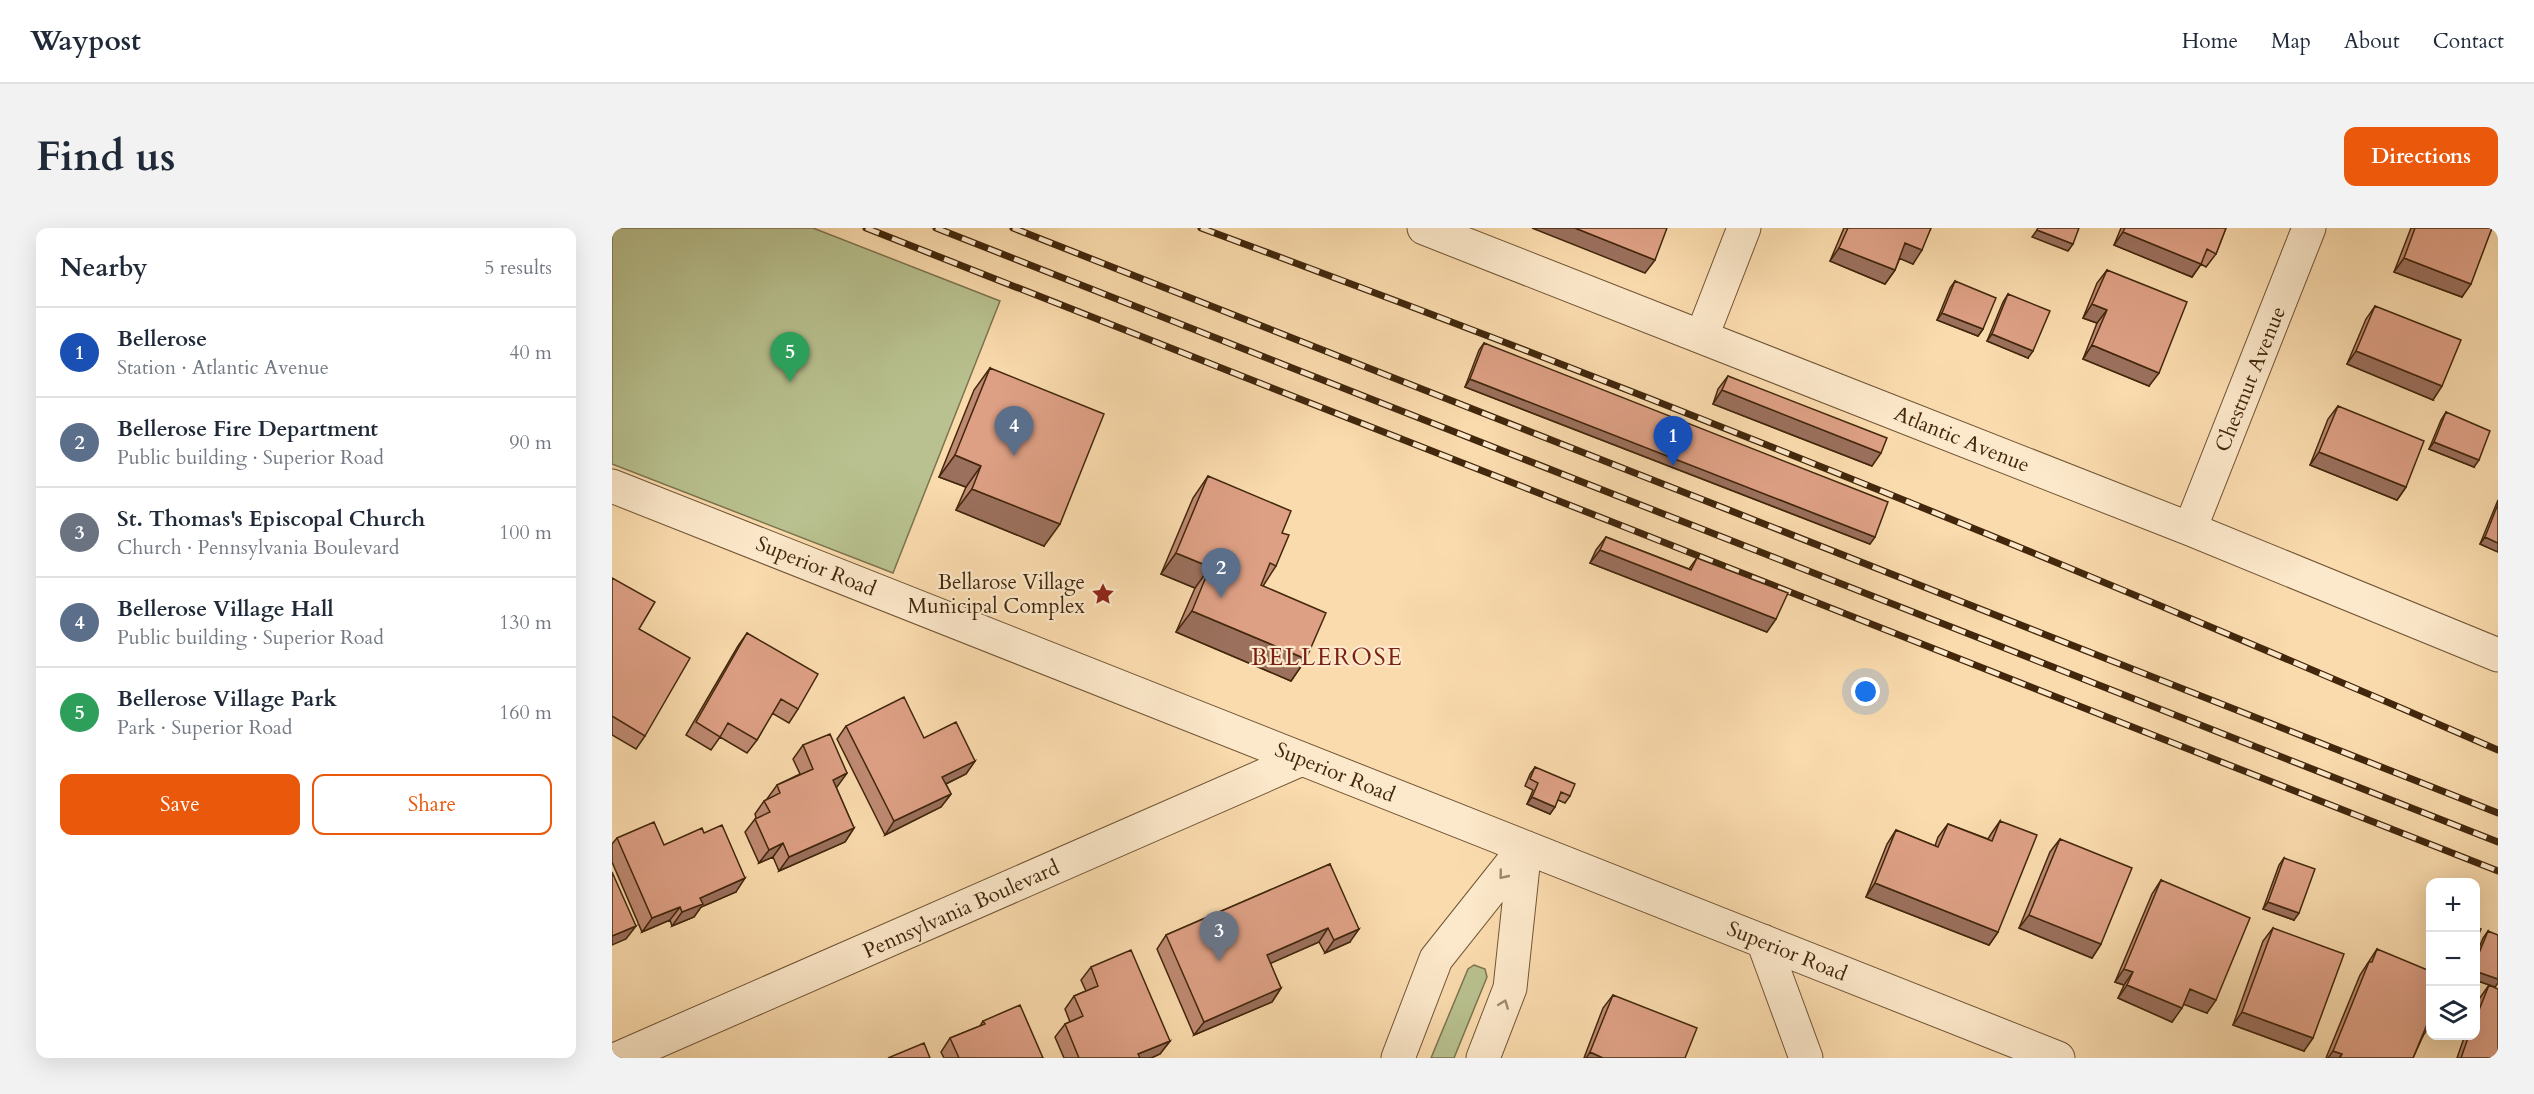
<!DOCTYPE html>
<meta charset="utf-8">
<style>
:root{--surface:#fff;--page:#f2f2f3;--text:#1f2937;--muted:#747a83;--line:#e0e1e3;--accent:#ea580c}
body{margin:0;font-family:Cardo,serif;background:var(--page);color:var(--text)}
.controls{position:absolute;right:18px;bottom:18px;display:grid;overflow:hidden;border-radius:12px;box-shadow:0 6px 24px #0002}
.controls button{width:54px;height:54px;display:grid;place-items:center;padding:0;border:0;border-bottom:2px solid var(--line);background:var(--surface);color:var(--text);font:30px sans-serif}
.you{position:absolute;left:1254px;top:464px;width:21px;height:21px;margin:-15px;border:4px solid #fff;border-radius:50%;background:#1a73e8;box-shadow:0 0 0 9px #1a73e833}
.badge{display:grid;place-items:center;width:39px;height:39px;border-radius:50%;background:var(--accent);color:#fff;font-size:20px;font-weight:700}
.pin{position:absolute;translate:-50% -50px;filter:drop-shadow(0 2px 3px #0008)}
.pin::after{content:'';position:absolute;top:32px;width:21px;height:18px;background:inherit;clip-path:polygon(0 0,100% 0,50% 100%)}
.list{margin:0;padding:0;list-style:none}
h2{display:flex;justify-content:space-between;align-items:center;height:78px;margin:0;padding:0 24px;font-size:26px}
h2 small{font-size:20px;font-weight:400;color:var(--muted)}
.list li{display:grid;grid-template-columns:39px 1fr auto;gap:18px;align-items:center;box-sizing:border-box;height:90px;padding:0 24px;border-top:2px solid var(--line)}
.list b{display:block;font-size:22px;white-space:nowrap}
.list p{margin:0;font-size:20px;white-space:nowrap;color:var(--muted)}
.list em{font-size:20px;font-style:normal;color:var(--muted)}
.actions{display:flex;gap:12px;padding:18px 24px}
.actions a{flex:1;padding:14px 0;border:2px solid var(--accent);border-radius:12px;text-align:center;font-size:21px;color:var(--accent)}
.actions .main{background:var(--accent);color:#fff}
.icon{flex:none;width:33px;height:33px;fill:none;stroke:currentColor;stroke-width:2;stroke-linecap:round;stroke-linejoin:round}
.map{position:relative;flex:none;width:1886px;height:830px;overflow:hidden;border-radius:12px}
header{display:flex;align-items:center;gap:36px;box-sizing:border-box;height:84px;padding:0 30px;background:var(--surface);border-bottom:2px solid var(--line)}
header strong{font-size:28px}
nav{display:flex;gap:33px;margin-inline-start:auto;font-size:21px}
.intro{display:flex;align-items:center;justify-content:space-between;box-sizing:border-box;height:144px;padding:0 36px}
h1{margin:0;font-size:42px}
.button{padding:15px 27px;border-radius:12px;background:var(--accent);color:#fff;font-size:21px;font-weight:700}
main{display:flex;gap:36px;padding:0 36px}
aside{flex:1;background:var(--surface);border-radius:12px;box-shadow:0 6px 24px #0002}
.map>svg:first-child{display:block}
.green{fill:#b8c18f;stroke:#7d744e;stroke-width:1.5}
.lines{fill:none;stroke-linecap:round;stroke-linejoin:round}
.minor-casing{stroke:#705434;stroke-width:35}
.minor{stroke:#fce8ca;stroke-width:33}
.rail-casing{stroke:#42270c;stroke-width:7}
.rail{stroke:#fce8ca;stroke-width:4.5;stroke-dasharray:14;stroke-linecap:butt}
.wall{fill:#bf8a72;stroke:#42270c;stroke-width:1.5}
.shaded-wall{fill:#9b705d;stroke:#42270c;stroke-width:1.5}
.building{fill:#dea085;stroke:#42270c;stroke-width:1.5}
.oneway{stroke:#9f886b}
.labels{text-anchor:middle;stroke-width:4.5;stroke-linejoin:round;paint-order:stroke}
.street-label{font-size:21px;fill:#42270c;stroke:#fce8ca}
.poi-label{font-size:21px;fill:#42270c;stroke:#fce8ca;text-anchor:end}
.quarter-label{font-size:24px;letter-spacing:1.5px;fill:#7a1f14;stroke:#fce8ca}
</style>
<header>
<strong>Waypost</strong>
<nav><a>Home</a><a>Map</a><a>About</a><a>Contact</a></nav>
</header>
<div class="intro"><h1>Find us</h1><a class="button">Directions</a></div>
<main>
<aside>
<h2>Nearby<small>5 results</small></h2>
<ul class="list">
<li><span class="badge" style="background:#1a4fb4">1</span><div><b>Bellerose</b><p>Station · Atlantic Avenue</p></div><em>40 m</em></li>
<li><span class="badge" style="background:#5c6f8a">2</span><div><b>Bellerose Fire Department</b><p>Public building · Superior Road</p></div><em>90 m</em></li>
<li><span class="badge" style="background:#6b7280">3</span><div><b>St. Thomas's Episcopal Church</b><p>Church · Pennsylvania Boulevard</p></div><em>100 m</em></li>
<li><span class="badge" style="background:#5c6f8a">4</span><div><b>Bellerose Village Hall</b><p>Public building · Superior Road</p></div><em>130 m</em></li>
<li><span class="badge" style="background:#2e9e5b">5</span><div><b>Bellerose Village Park</b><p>Park · Superior Road</p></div><em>160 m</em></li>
</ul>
<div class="actions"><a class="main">Save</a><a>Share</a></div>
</aside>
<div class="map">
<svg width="1886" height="830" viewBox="0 0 1886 830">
<rect width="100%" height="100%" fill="#fadbad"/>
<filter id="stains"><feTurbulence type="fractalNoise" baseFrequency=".00333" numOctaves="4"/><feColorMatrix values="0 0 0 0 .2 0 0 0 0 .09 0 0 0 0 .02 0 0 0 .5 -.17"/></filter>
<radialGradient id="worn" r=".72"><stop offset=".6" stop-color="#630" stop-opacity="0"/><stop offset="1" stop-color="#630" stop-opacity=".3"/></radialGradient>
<path class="green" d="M0 0H201L388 73 281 345 0 236Z
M862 737 873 741 875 749 842 830H819L856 741Z"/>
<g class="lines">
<g class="minor-casing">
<path id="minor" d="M812 0 1578 301 1886 427
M1090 108 1132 0
M0 258 1446 830
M1578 301 1697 0
M1151 713 1194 830
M7 830 690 531
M786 830 824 731 913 619 898 760 871 830"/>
</g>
<use href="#minor" class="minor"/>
<g class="rail-casing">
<path id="rail" d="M254 0 1886 643
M324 0 1886 614
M401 0 1886 585
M589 0C1026 161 1459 336 1886 522"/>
</g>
<use href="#rail" class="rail"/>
</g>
<path class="wall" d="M1232 0H1319L1301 36 1288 30 1283 42 1273 56 1218 33Z
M1509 0H1614L1604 26 1594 39 1589 36 1580 49 1502 17Z
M1799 0H1880L1850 69 1782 44Z
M1495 42 1537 158 1471 131 1485 95 1471 90 1485 55Z
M1343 53 1371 101 1366 108 1325 92 1338 60Z
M1396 66 1416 130 1375 113 1391 74Z
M1763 78 1821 172 1735 136 1754 91Z
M872 115 1258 316 853 159 867 122Z
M378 140 432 318 344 282 354 259 327 249 362 162Z
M1116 148 1260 238 1101 176 1106 161Z
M1726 178 1794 259 1785 272 1698 237 1716 191Z
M1834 184 1862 239 1817 221 1829 192Z
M596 248 670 305 664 338 651 358 694 431 679 453 564 404 583 360 549 346 581 270Z
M1886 272V324L1868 316Z
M994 309 1077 341 1085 330 1155 404 978 335 984 322Z
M0 350 27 401 33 508 24 521 0 507Z
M135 405 186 481 177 495 160 485 145 512 135 525 108 509 99 522 74 507 126 418Z
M234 498 312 510 363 533 354 546 334 556 339 566 329 579 273 607 225 511Z
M191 517 235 545 224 559 242 600 233 614 167 643 161 629 147 635 133 604 143 591 144 590 143 586 152 573 155 571 165 557 188 546 181 531Z
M923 539 958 568 953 575 946 572 938 586 915 576 921 562 913 558 918 546Z
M1388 593 1386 704 1377 717 1254 669 1275 616 1284 602 1323 618 1326 609 1336 596 1376 611 1379 606Z
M92 605 124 664 89 679 82 689 60 698 58 692 30 704 0 634V616L5 610 52 617Z
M1448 611 1489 716 1480 730 1407 700 1438 624Z
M1672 630 1682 692 1651 681 1667 637Z
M718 636 738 714 713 725 707 714 658 735 669 760 660 774 582 807 545 721 554 707Z
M1549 652 1595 785 1572 776 1560 794 1506 770 1512 757 1503 754 1540 666Z
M1661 700 1692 823 1621 797 1651 713Z
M1876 703 1883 759 1863 752V730L1871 710Z
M1765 721 1811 808 1801 830H1714L1748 747Z
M479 739 558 813 548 826 539 830H452L443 809 453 796 458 794 453 781 462 768 474 763 469 752Z
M1877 757 1886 830H1845L1853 807H1863V781L1867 771Z
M1001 767 1073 830H972L991 780Z
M371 793 431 830H332L329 824 338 810 368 798Z"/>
<path class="shaded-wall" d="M920 0H963L1043 32 1033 45Z
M1425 2 1461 16 1456 23 1420 9Z
M1511 4 1589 36 1580 49 1502 17Z
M1293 15 1310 22 1301 36 1284 29Z
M1227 20 1283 42 1273 56 1218 33Z
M1792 30 1859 56 1850 69 1782 44Z
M1480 76 1495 82 1485 95 1471 90Z
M1330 85 1371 101 1366 108 1325 92Z
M1380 106 1421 123 1416 130 1375 113Z
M1480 117 1547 145 1537 158 1471 131Z
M1744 123 1830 158 1821 172 1735 136Z
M858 151 1263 309 1258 316 853 159Z
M1110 162 1269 225 1260 238 1101 176Z
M1822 214 1867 232 1862 239 1817 221Z
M1707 224 1794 259 1785 272 1698 237Z
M343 227 369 238 354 259 327 249Z
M360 261 448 296 432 318 344 282Z
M1873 309 1886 315V324L1868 316Z
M988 322 1164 391 1155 404 978 335Z
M564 325 598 339 583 360 549 346Z
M580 383 694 431 679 453 564 404Z
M363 533 354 546 321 562 330 549Z
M235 545 225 559 211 565 221 552Z
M339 566 329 579 273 607 282 593Z
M920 569 943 579 938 586 915 576Z
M242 600 233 614 167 643 177 629Z
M171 615 161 629 147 635 157 622Z
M133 650 124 664 89 679 82 689 60 698 70 684 88 670Z
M1263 655 1386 704 1377 717 1254 669Z
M1656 674 1687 685 1682 692 1651 681Z
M68 679 58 692 30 704 40 690Z
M1417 687 1489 716 1480 730 1407 700Z
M24 698 14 711 0 717V708Z
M716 700 707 714 646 741 655 727Z
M747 701 738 714 713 725 722 712Z
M1512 741 1521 744 1512 757 1503 754Z
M1863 743 1886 751V755L1883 759 1863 752Z
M1515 757 1570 780 1560 794 1506 770Z
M669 760 660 774 582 807 592 794Z
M1578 761 1604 772 1595 785 1568 775Z
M1630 784 1701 810 1692 823 1621 797Z
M1816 794H1818V797L1811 808 1806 807Z
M558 813 548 826 539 830H523L526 826Z
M1721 823 1730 826 1727 830H1716Z
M978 824 991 830H974Z"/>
<path class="building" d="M963 0H1055L1043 32Z
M1236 0H1319L1310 22 1293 15 1283 42 1227 20Z
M1426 0H1467L1461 16 1425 2Z
M1513 0H1614L1604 26 1595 21 1589 36 1511 4Z
M1803 0H1880L1859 56 1792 30Z
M1495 42 1575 74 1547 145 1480 117 1495 82 1480 76Z
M1343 53 1384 70 1371 101 1330 85Z
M1396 66 1438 83 1421 123 1380 106Z
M1763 78 1849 112 1830 158 1744 123Z
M872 115 1276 274 1263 309 858 151Z
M378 140 492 186 448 296 360 261 369 238 343 227Z
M1116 148 1275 210 1269 225 1110 162Z
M1726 178 1812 213 1794 259 1707 224Z
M1834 184 1878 203 1867 232 1822 214Z
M596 248 679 283 670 305 677 307 664 338 658 335 649 357 714 385 694 431 580 383 598 339 564 325Z
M1886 276V315L1873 309Z
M994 309 1079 342 1085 330 1176 365 1164 391 988 322Z
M0 350 43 374 27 401 78 430 33 508 0 488Z
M135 405 206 446 186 481 169 471 145 512 116 495 108 509 84 494Z
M292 469 312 510 344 494 363 533 330 549 339 566 282 593 234 498Z
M218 506 235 545 221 552 242 600 177 629 171 615 157 622 143 591 158 584 152 573 168 565 165 557 201 541 191 517Z
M923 539 963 556 958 568 949 564 943 579 920 569 926 555 918 551Z
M1388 593 1425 607 1386 704 1263 655 1284 602 1326 619 1336 596 1380 613Z
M42 594 52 617 90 600 92 605 110 597 133 650 88 670 91 676 70 684 68 679 40 690 5 610Z
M1448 611 1520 640 1489 716 1417 687Z
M1672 630 1703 641 1687 685 1656 674Z
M718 636 747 701 722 712 716 700 655 727 669 760 592 794 554 707Z
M0 644 24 698 0 708Z
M1549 652 1638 690 1604 772 1578 761 1570 780 1515 757 1521 744 1512 741Z
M1863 699 1869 701 1863 715Z
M1661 700 1732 726 1701 810 1630 784Z
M1876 703 1886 707V751L1863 743V735Z
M1765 721 1818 743V794H1816L1801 830H1728L1730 826 1721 823 1757 734H1760Z
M519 722 558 813 526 826 528 830H467L453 796 471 788 462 768 486 758 479 739Z
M1877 757 1886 761V830H1849L1857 807H1863V792Z
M1001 767 1085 800 1073 830H991L978 824Z
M408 777 431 830H347L338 810 373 796 371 793Z
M312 815 318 830H276Z"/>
<defs><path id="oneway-chevron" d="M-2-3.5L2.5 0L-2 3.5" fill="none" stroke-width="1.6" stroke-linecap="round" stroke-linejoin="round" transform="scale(1.5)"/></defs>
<g class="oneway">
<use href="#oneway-chevron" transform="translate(891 647) rotate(129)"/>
<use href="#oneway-chevron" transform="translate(892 776) rotate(-69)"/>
</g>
<defs>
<g id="sight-bare" transform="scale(1.8)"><path d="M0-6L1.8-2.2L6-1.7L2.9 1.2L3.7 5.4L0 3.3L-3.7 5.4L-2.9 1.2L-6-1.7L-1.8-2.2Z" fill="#8f2418" stroke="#fce8ca" stroke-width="2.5" paint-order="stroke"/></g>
</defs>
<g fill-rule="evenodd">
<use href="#sight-bare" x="491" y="366"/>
</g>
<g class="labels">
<g class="street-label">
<text transform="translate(1638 151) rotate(-68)" y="7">Chestnut Avenue</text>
<text transform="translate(1350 211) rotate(22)" y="7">Atlantic Avenue</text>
<text transform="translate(204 338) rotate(22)" y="7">Superior Road</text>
<text transform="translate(723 544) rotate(22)" y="7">Superior Road</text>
<text transform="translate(349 681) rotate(-24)" y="7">Pennsylvania Boulevard</text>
<text transform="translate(1175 723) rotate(22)" y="7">Superior Road</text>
</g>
<g class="poi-label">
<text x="473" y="361">Bellarose Village<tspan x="473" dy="24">Municipal Complex</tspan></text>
</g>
<g class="quarter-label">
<text x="715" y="437">BELLEROSE</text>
</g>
</g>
<rect width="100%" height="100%" filter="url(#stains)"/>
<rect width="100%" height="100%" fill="url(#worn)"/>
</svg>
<div class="controls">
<button>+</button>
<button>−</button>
<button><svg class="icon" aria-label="layers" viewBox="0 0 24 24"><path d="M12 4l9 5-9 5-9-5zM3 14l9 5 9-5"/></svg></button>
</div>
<div class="you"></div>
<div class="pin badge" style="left:1061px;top:238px;background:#1a4fb4">1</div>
<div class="pin badge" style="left:609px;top:370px;background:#5c6f8a">2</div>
<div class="pin badge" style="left:607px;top:733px;background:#6b7280">3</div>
<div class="pin badge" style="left:402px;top:228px;background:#5c6f8a">4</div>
<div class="pin badge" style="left:178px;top:154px;background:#2e9e5b">5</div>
</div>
</main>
